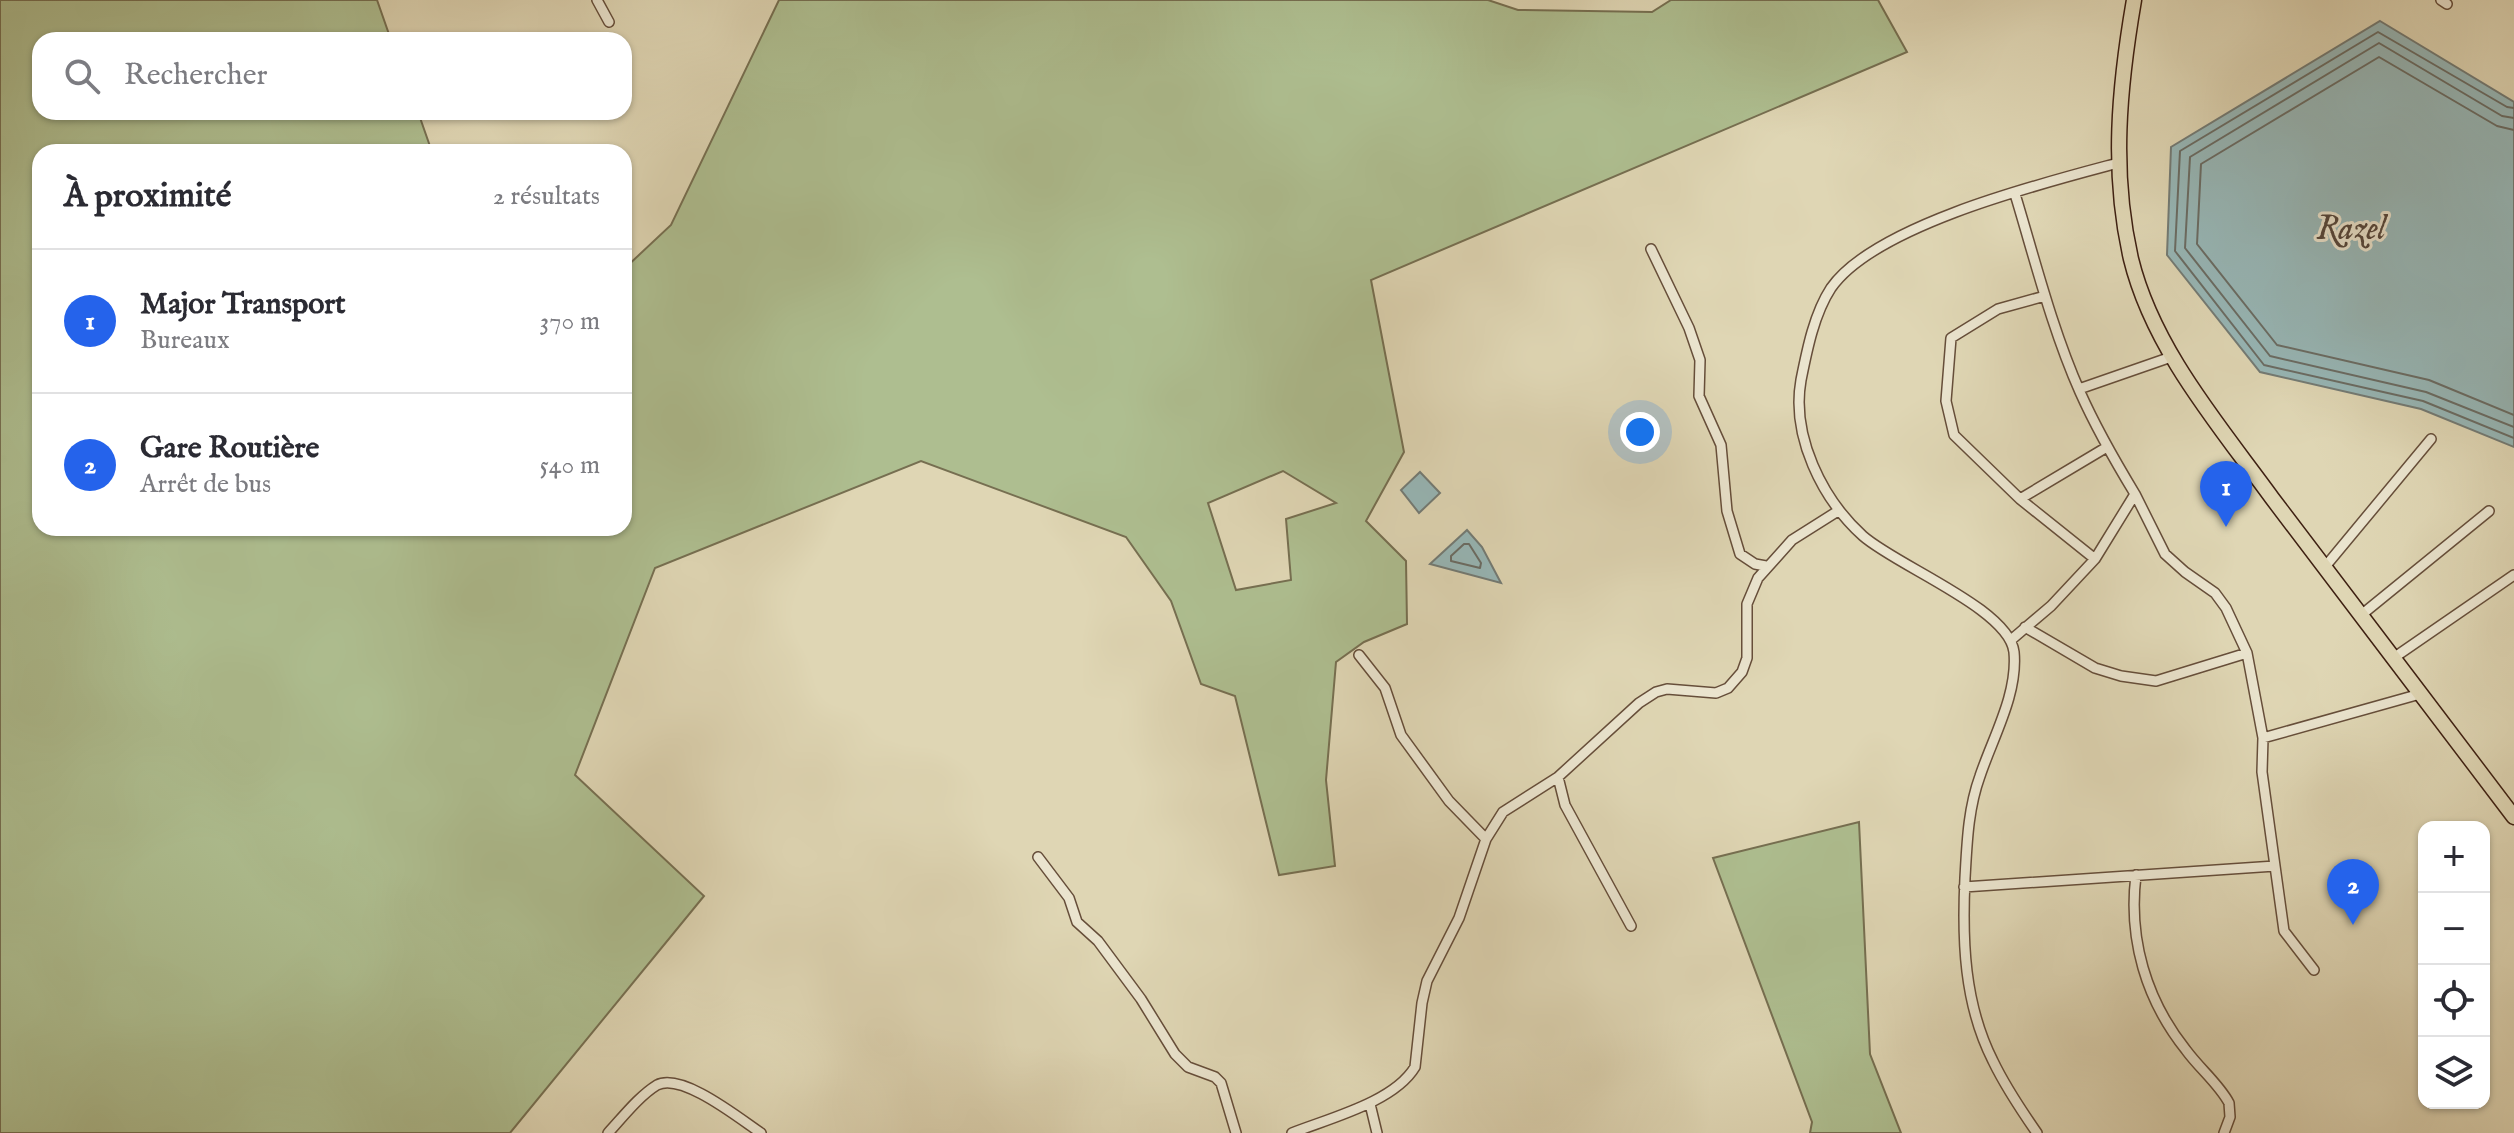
<!DOCTYPE html>
<html lang="fr">
<meta charset="utf-8">
<style>
:root{--surface:#fff;--page:#f2f2f3;--text:#2b2b33;--muted:#7c7c81;--line:#e1e1e2;--accent:#2563eb}
body{margin:0;font-family:"IM FELL English",serif;background:var(--page);color:var(--text)}
.controls{position:absolute;right:24px;bottom:24px;display:grid;overflow:hidden;border-radius:16px;box-shadow:0 2px 6px #0004}
.controls button{width:72px;height:72px;display:grid;place-items:center;padding:0;border:0;border-bottom:2px solid var(--line);background:var(--surface);color:var(--text);font:40px sans-serif}
.you{position:absolute;left:1640px;top:432px;width:28px;height:28px;margin:-20px;border:6px solid #fff;border-radius:50%;background:#1a73e8;box-shadow:0 0 0 12px #1a73e833}
.badge{display:grid;place-items:center;width:52px;height:52px;border-radius:50%;background:var(--accent);color:#fff;font-size:26px;font-weight:700}
.pin{position:absolute;translate:-50% -66px;filter:drop-shadow(0 2px 4px #0008)}
.pin::after{content:'';position:absolute;top:42px;width:28px;height:24px;background:inherit;clip-path:polygon(0 0,100% 0,50% 100%)}
.list{margin:0;padding:0;list-style:none}
h2{display:flex;justify-content:space-between;align-items:center;height:104px;margin:0;padding:0 32px;font-size:34px}
h2 small{font-size:26px;font-weight:400;color:var(--muted)}
.list li{display:grid;grid-template-columns:52px 1fr auto;gap:24px;align-items:center;box-sizing:border-box;height:144px;padding:0 32px;border-top:2px solid var(--line)}
.list b{display:block;font-size:30px;white-space:nowrap}
.list p{margin:0;font-size:26px;white-space:nowrap;color:var(--muted)}
.list em{font-size:26px;font-style:normal;color:var(--muted)}
.icon{flex:none;width:44px;height:44px;fill:none;stroke:currentColor;stroke-width:2;stroke-linecap:round;stroke-linejoin:round}
.map{position:relative;flex:none;width:2514px;height:1133px;overflow:hidden}
.search{position:absolute;background:var(--surface);box-shadow:0 2px 6px #0004;left:32px;top:32px;width:600px;height:88px;display:flex;align-items:center;gap:20px;box-sizing:border-box;padding:0 28px;border-radius:24px;color:var(--muted);font-size:30px}
.panel{position:absolute;background:var(--surface);box-shadow:0 2px 6px #0004;left:32px;top:144px;width:600px;height:392px;border-radius:24px}
.map>svg:first-child{display:block}
.green{fill:#aebe90;stroke:#766f51;stroke-width:2;fill-rule:evenodd}
.water{fill:#97b7b7;stroke:#737b75;stroke-width:2}
.lines{fill:none;stroke-linecap:round;stroke-linejoin:round}
.shore{stroke:#6a6c64;stroke-width:2}
.street-casing{stroke:#664e3a;stroke-width:12}
.primary-casing{stroke:#3e2012;stroke-width:17}
.street{stroke:#eae4ce;stroke-width:9}
.primary{stroke:#dfd6b4;stroke-width:14}
.labels{text-anchor:middle;stroke-width:6;stroke-linejoin:round;paint-order:stroke}
.water-label{font-size:34px;font-style:italic;fill:#54463b;stroke:#eae4ce}
</style>
<div class="map">
<svg width="2514" height="1133" viewBox="0 0 2514 1133">
<rect width="100%" height="100%" fill="#dfd6b4"/>
<filter id="stains"><feTurbulence type="fractalNoise" baseFrequency=".0025" numOctaves="4"/><feColorMatrix values="0 0 0 0 .2 0 0 0 0 .09 0 0 0 0 .02 0 0 0 .5 -.17"/></filter>
<radialGradient id="worn" r=".72"><stop offset=".6" stop-color="#630" stop-opacity="0"/><stop offset="1" stop-color="#630" stop-opacity=".3"/></radialGradient>
<path class="green" d="M0 0H377L391 40H40V112H418L432 152H40V528H624V269L671 225 779 0H1488L1518 10 1652 12 1671 0H1878L1907 52 1371 280 1404 452 1366 521 1406 561 1407 624 1364 642 1336 662 1326 780 1335 866 1279 875 1235 696 1201 684 1171 601 1126 537 921 461 655 568 575 775 704 896 510 1133H0ZM1283 471 1336 503 1286 519 1291 580 1236 590 1208 503Z
M1859 822 1870 1054 1901 1133H1810L1812 1122 1713 858Z"/>
<path class="water" d="M2380 21 2514 102V447L2421 409 2260 372 2167 255 2171 147Z
M1420 472 1440 493 1419 513 1401 490Z
M1467 530 1482 547 1501 583 1430 564Z"/>
<g class="lines">
<path class="shore" d="M2514 108 2507 107 2378 32 2180 151 2175 251 2264 365 2423 401 2514 438
M2514 118 2502 116 2379 43 2190 157 2185 248 2270 356 2426 392 2514 427
M2514 130 2497 126 2379 57 2201 164 2197 244 2277 345 2429 380 2514 415
M1464 544H1469L1481 563 1480 568 1451 561V556Z"/>
<g class="street-casing">
<path id="street" d="M597 0 609 22
M2441 0 2447 4
M2015 194C2035 260 2052 329 2080 392 2096 428 2115 461 2135 494
M1651 249 1689 328 1700 360 1699 396 1721 445 1727 511 1740 554 1755 564 1766 566
M2045 296 1998 309 1951 338 1946 401 1954 435 2020 499 2095 559
M2079 389 2174 356
M2020 499 2107 447
M2324 568 2431 439
M2360 616 2489 511
M2025 627 2095 668 2121 676 2156 681 2247 653
M2011 640 2051 606 2095 559 2135 494 2165 554 2185 572 2215 593 2226 608 2247 653 2263 738 2262 772 2284 931 2314 970
M1359 655 1385 688 1401 735 1449 801 1486 839
M2392 659 2514 575
M2263 738 2420 694
M1558 777 1565 805 1631 926
M1038 857 1069 898 1077 922 1098 941 1141 999 1175 1054 1188 1067 1215 1077 1221 1083 1236 1133
M2136 875C2128 939 2146 1000 2186 1050 2199 1068 2219 1084 2229 1103L2230 1117 2224 1133
M1964 887 2275 866
M1370 1104 1377 1133
M608 1133C622 1118 639 1096 657 1085 682 1072 740 1119 761 1133
M1292 1133C1330 1118 1394 1102 1415 1067L1422 1003 1427 981 1459 918 1486 839 1503 812 1558 777 1639 703 1656 692 1667 689 1716 693 1728 688 1742 672 1747 658V604L1758 578 1792 540 1838 511
M2037 1133C2021 1110 2005 1086 1993 1061 1964 1004 1962 940 1965 878 1967 843 1968 809 1980 776 1993 737 2018 694 2014 652 2009 609 1897 566 1863 536 1822 499 1791 436 1801 380 1807 350 1814 314 1831 288 1875 225 2043 183 2118 163"/>
</g>
<g class="primary-casing">
<path id="primary" d="M2134 0C2119 87 2111 172 2131 259 2153 349 2219 425 2272 498 2352 605 2434 710 2514 817"/>
</g>
<use href="#street" class="street"/>
<use href="#primary" class="primary"/>
</g>
<g class="labels">
<g class="water-label">
<text x="2351" y="239">Razel</text>
</g>
</g>
<rect width="100%" height="100%" filter="url(#stains)"/>
<rect width="100%" height="100%" fill="url(#worn)"/>
</svg>
<div class="controls">
<button>+</button>
<button>−</button>
<button><svg class="icon" aria-label="locate" viewBox="0 0 24 24"><circle cx="12" cy="12" r="6"/><path d="M12 2v4M12 18v4M2 12h4M18 12h4"/></svg></button>
<button><svg class="icon" aria-label="layers" viewBox="0 0 24 24"><path d="M12 4l9 5-9 5-9-5zM3 14l9 5 9-5"/></svg></button>
</div>
<div class="you"></div>
<div class="pin badge" style="left:2226px;top:527px">1</div>
<div class="pin badge" style="left:2353px;top:925px">2</div>
<div class="search"><svg class="icon" aria-label="search" viewBox="0 0 24 24"><circle cx="10" cy="10" r="6"/><path d="M15 15l6 6"/></svg>Rechercher</div>
<section class="panel">
<h2>À proximité<small>2 résultats</small></h2>
<ul class="list">
<li><span class="badge">1</span><div><b>Major Transport</b><p>Bureaux</p></div><em>370 m</em></li>
<li><span class="badge">2</span><div><b>Gare Routière</b><p>Arrêt de bus</p></div><em>540 m</em></li>
</ul>
</section>
</div>
